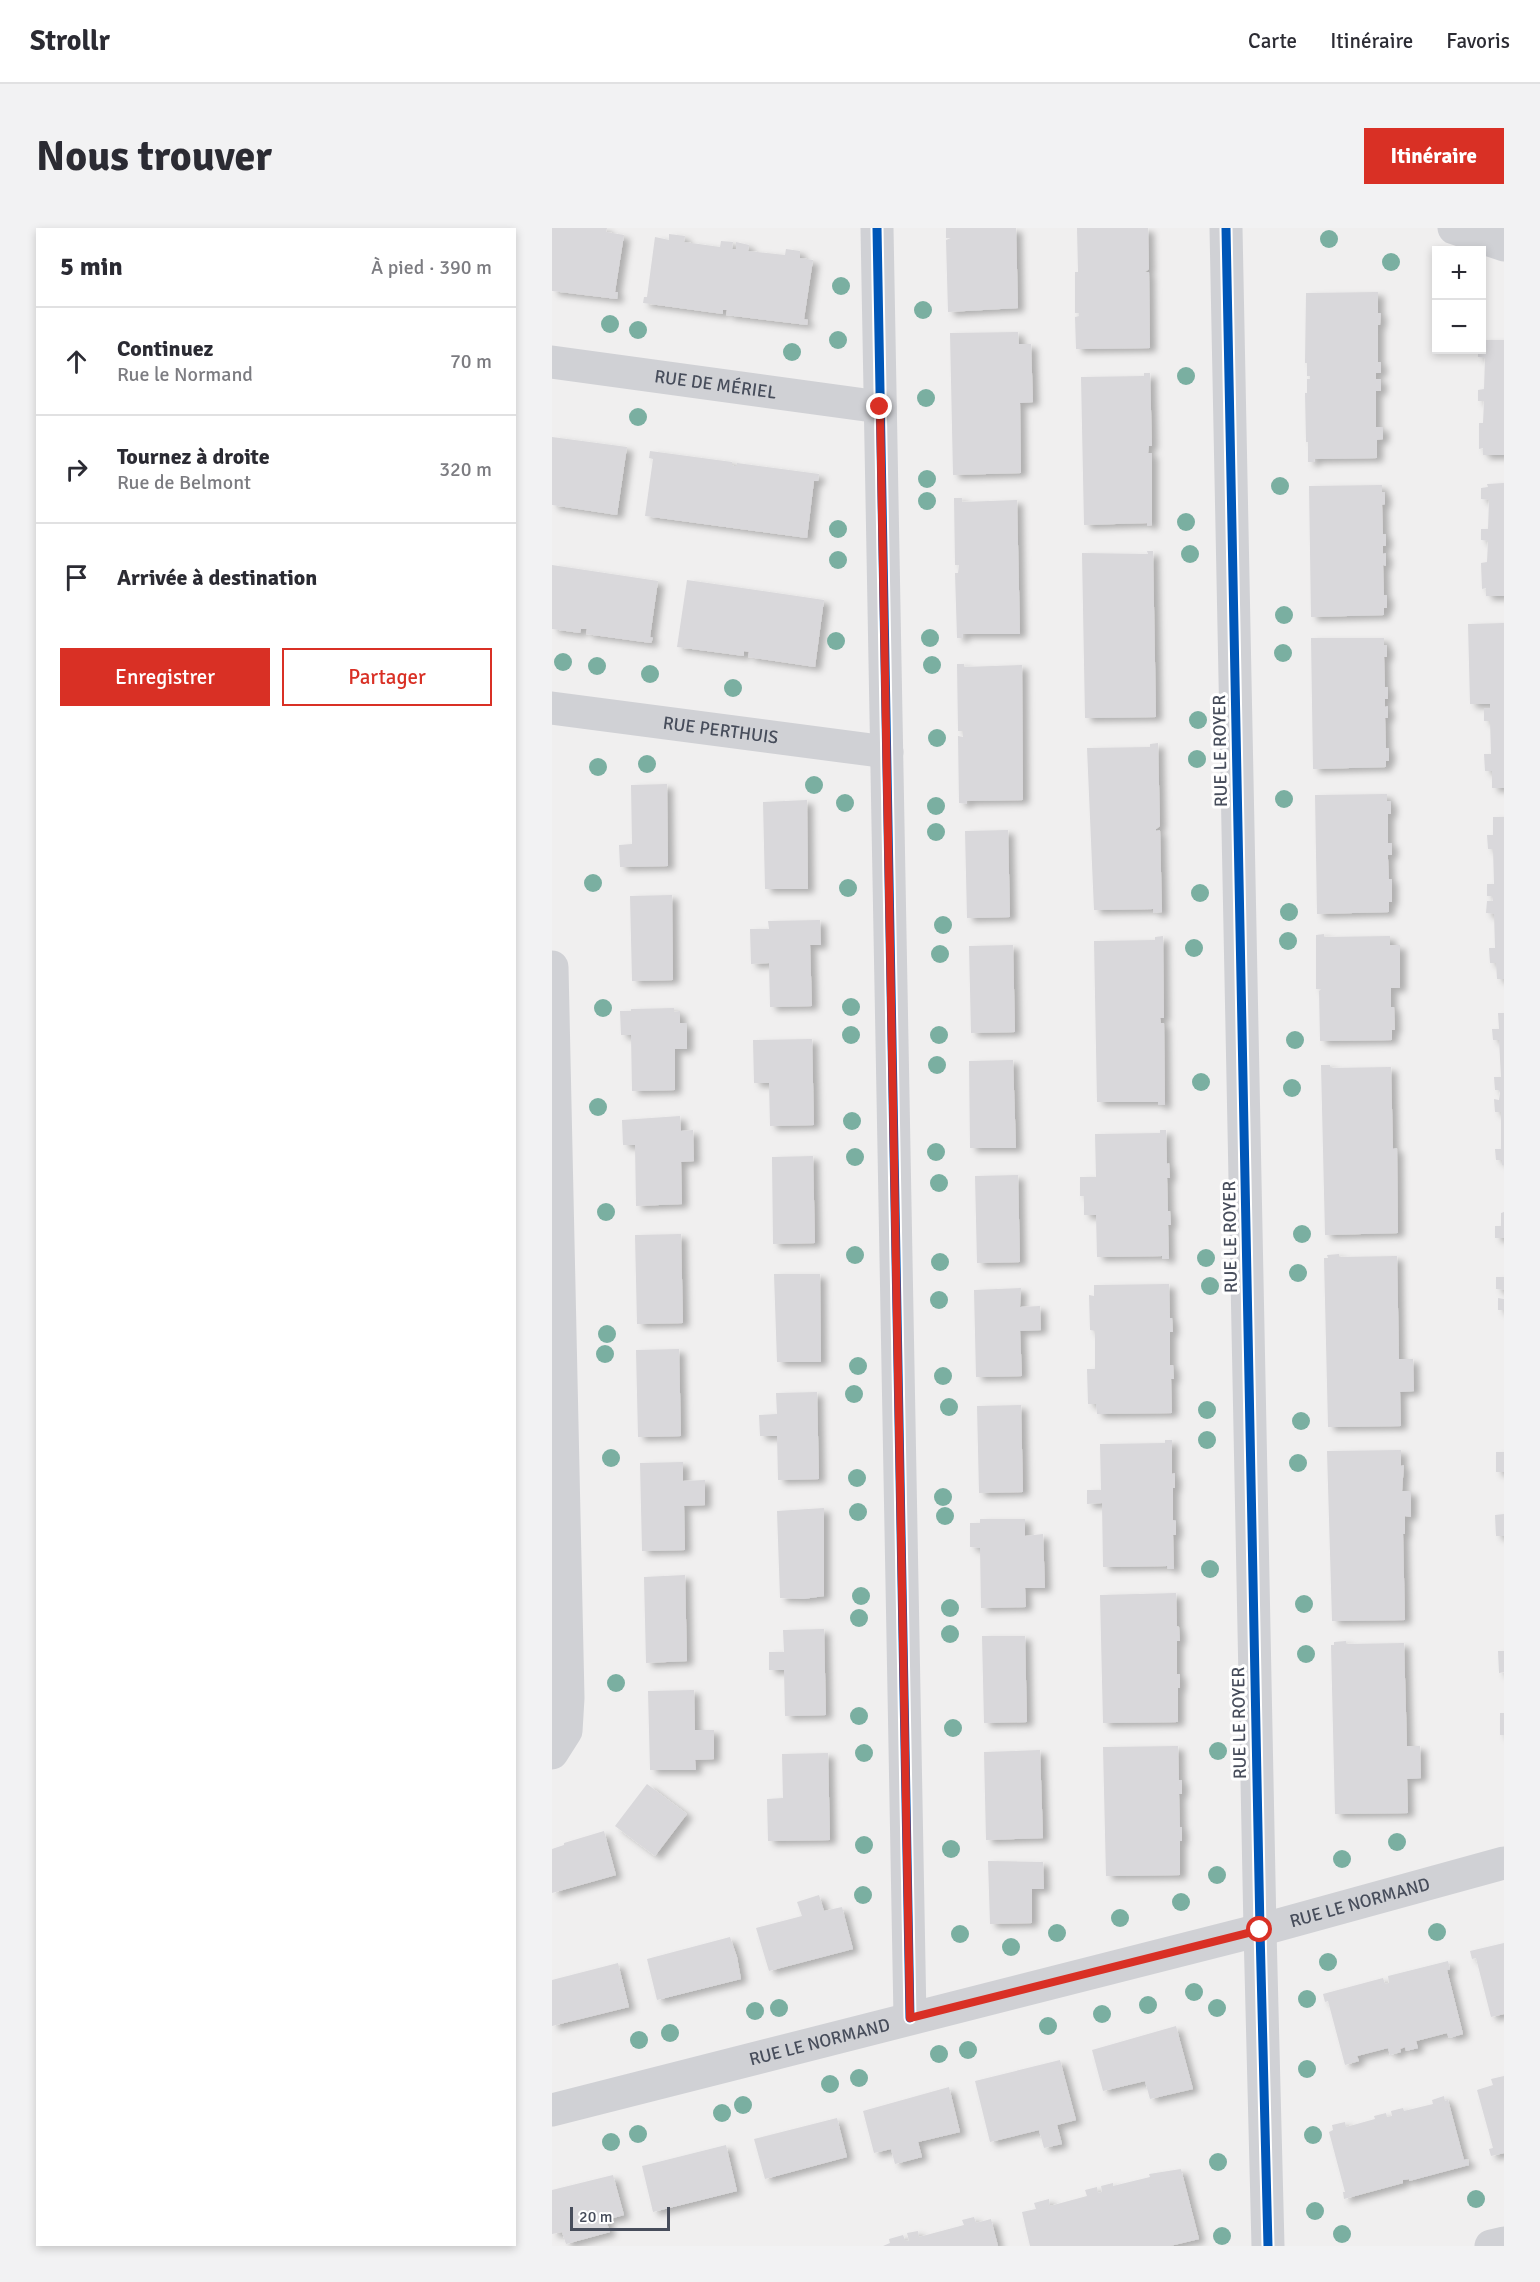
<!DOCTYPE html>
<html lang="fr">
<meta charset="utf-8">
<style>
:root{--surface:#fff;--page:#f2f2f3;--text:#2b2b33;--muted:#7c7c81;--line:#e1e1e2;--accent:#d93025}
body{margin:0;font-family:Signika,sans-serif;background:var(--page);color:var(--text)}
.controls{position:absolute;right:18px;top:18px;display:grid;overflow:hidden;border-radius:0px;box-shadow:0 3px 9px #0003}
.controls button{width:54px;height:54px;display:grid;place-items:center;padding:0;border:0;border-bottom:2px solid var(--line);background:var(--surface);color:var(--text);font:30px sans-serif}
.scale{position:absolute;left:18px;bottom:15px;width:100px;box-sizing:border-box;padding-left:6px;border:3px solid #474d5b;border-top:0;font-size:16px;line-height:21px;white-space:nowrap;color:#474d5b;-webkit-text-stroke:4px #fff;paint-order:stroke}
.stop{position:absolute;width:18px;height:18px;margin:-14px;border:4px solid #d93025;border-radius:50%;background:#fff}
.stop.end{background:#d93025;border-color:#fff;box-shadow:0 2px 6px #0008}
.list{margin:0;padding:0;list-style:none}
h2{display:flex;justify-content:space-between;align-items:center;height:78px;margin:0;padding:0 24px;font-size:26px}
h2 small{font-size:20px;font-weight:400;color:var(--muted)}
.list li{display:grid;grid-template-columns:39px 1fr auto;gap:18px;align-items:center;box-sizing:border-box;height:108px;padding:0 24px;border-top:2px solid var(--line)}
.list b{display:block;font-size:22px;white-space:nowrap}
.list p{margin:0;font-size:20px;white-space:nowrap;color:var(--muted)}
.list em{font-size:20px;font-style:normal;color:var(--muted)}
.actions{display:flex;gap:12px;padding:18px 24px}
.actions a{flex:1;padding:14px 0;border:2px solid var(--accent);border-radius:0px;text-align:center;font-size:21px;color:var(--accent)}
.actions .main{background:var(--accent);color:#fff}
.icon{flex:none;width:33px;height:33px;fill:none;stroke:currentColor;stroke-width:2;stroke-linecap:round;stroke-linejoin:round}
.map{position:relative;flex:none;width:952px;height:2018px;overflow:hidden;border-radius:0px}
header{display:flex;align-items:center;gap:36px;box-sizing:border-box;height:84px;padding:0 30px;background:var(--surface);border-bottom:2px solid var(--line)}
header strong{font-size:28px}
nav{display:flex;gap:33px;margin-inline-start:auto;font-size:21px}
.intro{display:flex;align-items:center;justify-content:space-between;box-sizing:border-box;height:144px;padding:0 36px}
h1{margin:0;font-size:42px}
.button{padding:15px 27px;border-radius:0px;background:var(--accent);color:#fff;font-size:21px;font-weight:700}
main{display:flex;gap:36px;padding:0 36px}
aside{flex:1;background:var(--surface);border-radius:0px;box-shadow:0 3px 9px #0003}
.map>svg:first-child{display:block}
.building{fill:#d9d8db;filter:url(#shadow)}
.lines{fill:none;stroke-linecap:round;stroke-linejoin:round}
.street{stroke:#d0d1d5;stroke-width:33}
.secondary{stroke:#d0d1d5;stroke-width:33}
.cycleway-casing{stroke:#fff;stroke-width:13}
.cycleway{stroke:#0057b8;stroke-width:9}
.tree{fill:#7aafa1}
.route{stroke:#d93025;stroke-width:8}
.labels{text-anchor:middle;stroke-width:6;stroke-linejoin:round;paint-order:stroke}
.street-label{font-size:18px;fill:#474d5b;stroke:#fff}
</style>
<header>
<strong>Strollr</strong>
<nav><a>Carte</a><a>Itinéraire</a><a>Favoris</a></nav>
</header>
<div class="intro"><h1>Nous trouver</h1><a class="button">Itinéraire</a></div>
<main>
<aside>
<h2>5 min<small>À pied · 390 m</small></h2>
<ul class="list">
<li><svg class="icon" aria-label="ahead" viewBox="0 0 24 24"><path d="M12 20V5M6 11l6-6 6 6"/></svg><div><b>Continuez</b><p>Rue le Normand</p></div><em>70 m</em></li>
<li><svg class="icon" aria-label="right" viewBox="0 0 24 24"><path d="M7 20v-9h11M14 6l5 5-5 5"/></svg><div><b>Tournez à droite</b><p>Rue de Belmont</p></div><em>320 m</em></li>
<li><svg class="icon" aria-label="arrive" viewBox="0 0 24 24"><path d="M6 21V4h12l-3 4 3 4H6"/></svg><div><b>Arrivée à destination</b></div></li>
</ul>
<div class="actions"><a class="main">Enregistrer</a><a>Partager</a></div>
</aside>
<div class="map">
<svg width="952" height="2018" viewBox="0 0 952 2018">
<defs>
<filter id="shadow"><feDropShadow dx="6" dy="4" stdDeviation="3" flood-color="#0004"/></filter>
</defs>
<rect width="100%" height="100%" fill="#f0efef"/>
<path class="building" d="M0 0H55L54 4 72 7 63 64H66L65 71 0 63Z
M394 0H464L466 80 396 84 394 12 399 10H394Z
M525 0H596L597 41 593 44H597L598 120 524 121 523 89 527 88V85H523V44H526Z
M117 6 133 8 132 14 168 19 169 13 181 14 180 21H184V14L197 17 196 23 233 27 234 21 248 23V30L261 32 252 91 256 92 255 97 174 87 175 82H171V86L91 75 92 69H95L103 9 117 12Z
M826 64V85H829L828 97H826V134H829V145H824V151H829V163H824V199H831V211L825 212V230L762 231 763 234H756V214H754L753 165H755V151H758V148H755V135H753L754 65Z
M466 104 467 116H479L481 174 468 175 469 245 401 247 398 105Z
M930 112H952V227H931V220L927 221V195H931L932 173H926V162L932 161 933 130 926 129V122H930Z
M592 145H598L600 218H597L596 225H600V297L595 298V295L532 297 529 149 592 148Z
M0 209 75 219 65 287 0 277Z
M98 223 180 234V237L182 238H185V235L267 246 266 253H262L255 310 93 288 101 231 97 230Z
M952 255V368H934V360L930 361 929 335 935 334 936 313 929 312V301H936L937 272 929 271V260L936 259 935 256Z
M830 257V264H833V276L830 277 831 306H834V318H831V326L834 325V338L831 337 832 367H835V380H832V387L759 389 757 258Z
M402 270H410V274L465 272 468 406H411V410H405L403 345H406L407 337H403Z
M595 323H601L604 489 533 490 530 325 596 326Z
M0 337 106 353 98 409 101 410 99 415 34 406 35 401H29L28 405 0 401Z
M135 352 272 372 263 439 196 429 197 424 192 423V428L125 419Z
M952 395V560H940V543H933L932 526H939L938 493H932V480H938V476H918L916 396Z
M759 410H832V417H835V429H832L833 459H836V471H833V479L836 478V490H833L834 520H837V533H834V539L761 541Z
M405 436H412V439L470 437 471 572 415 573V576L407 575 406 508 411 509V503H406Z
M606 515 608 598 604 601V603L608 602 610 684 602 685 601 681 542 682 535 520 598 519V516Z
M115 556 116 638 68 639 67 617 80 616 79 557Z
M835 566V573H839V586H836V615H840V627H836V631L837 651H840V674H837V684L765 686 763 567Z
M255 572 256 661H213L211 574Z
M941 589H952V751H945L944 735H938L937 720H943L942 686 934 685 935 673H941L940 668H935V656H942L941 621H936L935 607H941Z
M456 602 458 689 415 690 413 603Z
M120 667 121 752 80 753 78 668Z
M268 692 269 717H258L260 778 218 779 217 735 199 736 198 701H217L216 693Z
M772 706V709L838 708V717H848V760H839V779H842L843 802H840V812L768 813 767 763 769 761H764V707Z
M611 708 612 790H608L609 795H612L613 877H606V874H545L542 713 603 712V709Z
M461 717 463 804 419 805 417 718Z
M122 780V784L128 783V795H135V821H123V862L80 863 79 807H69L68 783H79V781Z
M946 785H952V937H950V932H944L943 921H949V884H943L942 871 947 872 948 865 947 862H943L942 849H949L947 812H941L940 801H947Z
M260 811 262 897 218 898 217 855H202L201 812Z
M461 832 464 920H418L417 833Z
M769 837H778L779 840 839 839 841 921 845 920 846 1005 773 1007Z
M128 888 129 903 141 902 142 933 129 934 130 976 84 978 83 917H71L70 892Z
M608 902H614L615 936 617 935 618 950H615L616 983H618L619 997H616L617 1031H610V1028L545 1029 544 987H532V968H528V949H544L543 906 608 905Z
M261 928 263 1015 221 1016 220 929Z
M466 947 468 1034 425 1035 423 948Z
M952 984V1010H943V998H949V985Z
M129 1006 131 1095 85 1096 83 1007Z
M787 1026V1029L845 1028 847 1131H861L862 1163 848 1164 849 1198 776 1199 772 1030H776L775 1027Z
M222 1046H268L269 1134H225Z
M944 1049H952V1062L944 1061Z
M617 1056 618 1090H620L621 1104H618V1137H621L622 1151H619L620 1185 545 1186 544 1176H536L535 1141H543V1103L538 1102 537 1067 542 1068V1057Z
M469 1060 468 1079 488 1078 489 1102 468 1103 470 1148 424 1149 422 1062Z
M946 1070 952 1071V1082H946Z
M127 1121 129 1208 86 1209 84 1122Z
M265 1164 267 1251 226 1252 225 1208H208L207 1187 225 1186 224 1165Z
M469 1177 471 1264 427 1265 425 1178Z
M613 1212H620V1246L623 1245V1260H621V1292L624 1293V1307H621L622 1341H616L615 1338 551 1339 550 1275 535 1276V1262H549L548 1216 613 1215Z
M849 1222V1238L852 1237 850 1263H859V1289L853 1288V1306H851L853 1392 780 1393 775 1223Z
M944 1224H952V1244H944Z
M131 1234V1253L153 1252V1277L132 1278 133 1322 90 1323 88 1235Z
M272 1280V1368L251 1371 228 1370 225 1283Z
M952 1286V1308H944L943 1287Z
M428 1291H473V1308L491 1306 493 1360H473L474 1379 429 1380 428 1320 418 1319V1295H428Z
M133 1347 135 1433 94 1435 92 1349Z
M624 1365 625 1398 627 1399 628 1413H625V1446H628V1460H626V1494L551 1495 548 1367Z
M272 1401 274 1487 233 1488 232 1442H217V1424H232L231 1402Z
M430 1408H473L475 1494 432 1495Z
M794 1413V1416L852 1415 855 1518H868L869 1550 855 1551 856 1585 783 1586 779 1417H782V1414Z
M946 1423H952V1444L947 1445Z
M142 1462 143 1502H162V1531L143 1532 144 1542H98L96 1463Z
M948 1485H952V1507H948Z
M626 1518 627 1552H630V1566H627L628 1599H630V1613H628V1647L554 1648 551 1519Z
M488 1522 491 1610 434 1612 432 1524Z
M276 1525 278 1612 216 1613 215 1571 231 1570 230 1526Z
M95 1556 135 1586 103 1628 63 1598Z
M52 1603 64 1647 0 1665V1621L12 1617V1615Z
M436 1633 491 1634 492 1661H480V1695L438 1696Z
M267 1667 272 1683 290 1679 301 1721 217 1743 204 1700 250 1688 245 1674Z
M178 1709 185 1729 189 1751 105 1772 95 1731Z
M952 1715V1786L939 1789 924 1730 920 1731 918 1723Z
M896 1733 898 1741 895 1742 911 1806 897 1810 895 1805 864 1813 866 1820 854 1823 853 1819 848 1821 849 1824 838 1827 836 1820 805 1828 807 1833 793 1837 776 1773 773 1774 771 1766 831 1750 833 1756 837 1755 836 1748Z
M66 1735 77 1779 0 1798V1752Z
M624 1798 641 1861 598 1871 593 1853 551 1863 540 1822Z
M508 1832 524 1892 505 1897 510 1916 492 1920 487 1902 438 1914 423 1853Z
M952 1848V1925L939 1928 937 1921 941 1920 925 1862 941 1857 939 1851Z
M397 1859 408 1904 366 1914 370 1929 343 1936 339 1921 322 1925 311 1883Z
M892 1868 893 1873 896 1872 912 1932 916 1931 917 1937 857 1953V1951L851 1952V1955L792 1971 791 1964H793L777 1904 781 1902 780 1897 793 1894 794 1899 823 1891 822 1888 834 1885 835 1889 840 1888 839 1883 851 1880 852 1883 881 1876 880 1872Z
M285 1890 295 1929 213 1951 202 1911Z
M174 1917 185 1963 101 1984 90 1938Z
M629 1941 647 2011 618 2018H478L470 1984 484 1981 482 1975 497 1971 498 1978 535 1968 533 1962 545 1959 546 1965 550 1964 549 1958 561 1955V1958L598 1949 597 1946Z
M61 1947 72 1987 54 1992 58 2004 14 2016 10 2004 0 2006V1962Z
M422 1989 424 1995 439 1991 446 2018H331L338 2015 337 2011 351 2007 353 2012 357 2013 355 2005 366 2003 367 2009 412 1997 410 1992Z"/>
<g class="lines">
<g class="street">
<path d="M325 0 358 1790"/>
<path d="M674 0 708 1702 716 2018"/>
<path id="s1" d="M0 134 328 179"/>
<path id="s2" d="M0 480 335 524"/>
<path d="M0 739 16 1470 14 1503 0 1525"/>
<path id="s3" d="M0 1882 708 1702 952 1635"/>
</g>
<path class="secondary" d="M902 0 952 17
M939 2018 952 2015"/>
<g class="cycleway-casing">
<path id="cycleway" d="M325 0 358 1790
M674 0 708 1702 716 2018"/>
</g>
<use href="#cycleway" class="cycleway"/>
</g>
<g class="tree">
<circle cx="777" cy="11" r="9"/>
<circle cx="839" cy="34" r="9"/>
<circle cx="289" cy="58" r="9"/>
<circle cx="371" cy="82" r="9"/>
<circle cx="58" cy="96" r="9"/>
<circle cx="86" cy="102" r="9"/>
<circle cx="286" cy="112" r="9"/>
<circle cx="240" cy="124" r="9"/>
<circle cx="634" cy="148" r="9"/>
<circle cx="374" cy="170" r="9"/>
<circle cx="86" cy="189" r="9"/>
<circle cx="375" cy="251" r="9"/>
<circle cx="728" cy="258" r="9"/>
<circle cx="375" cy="273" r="9"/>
<circle cx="634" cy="294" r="9"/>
<circle cx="286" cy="301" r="9"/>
<circle cx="638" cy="326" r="9"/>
<circle cx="286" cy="332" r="9"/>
<circle cx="732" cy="387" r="9"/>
<circle cx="378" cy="410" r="9"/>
<circle cx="284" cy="413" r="9"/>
<circle cx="731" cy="425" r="9"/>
<circle cx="11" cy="434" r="9"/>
<circle cx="380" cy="437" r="9"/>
<circle cx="45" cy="438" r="9"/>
<circle cx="98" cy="446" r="9"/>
<circle cx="181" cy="460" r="9"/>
<circle cx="646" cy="492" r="9"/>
<circle cx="385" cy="510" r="9"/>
<circle cx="645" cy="531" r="9"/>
<circle cx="95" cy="536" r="9"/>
<circle cx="46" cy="539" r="9"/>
<circle cx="262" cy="557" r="9"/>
<circle cx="732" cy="571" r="9"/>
<circle cx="293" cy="575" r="9"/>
<circle cx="384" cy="578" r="9"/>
<circle cx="384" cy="604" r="9"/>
<circle cx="41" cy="655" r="9"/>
<circle cx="296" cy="660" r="9"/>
<circle cx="648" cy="665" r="9"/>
<circle cx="737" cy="684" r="9"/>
<circle cx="391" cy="697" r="9"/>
<circle cx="736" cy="713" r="9"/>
<circle cx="642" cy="720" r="9"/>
<circle cx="388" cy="726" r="9"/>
<circle cx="299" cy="779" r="9"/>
<circle cx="51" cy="780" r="9"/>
<circle cx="299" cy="807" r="9"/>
<circle cx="387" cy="807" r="9"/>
<circle cx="743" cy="812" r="9"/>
<circle cx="385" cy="837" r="9"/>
<circle cx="649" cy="854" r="9"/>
<circle cx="740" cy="860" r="9"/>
<circle cx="46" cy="879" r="9"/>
<circle cx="300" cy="893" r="9"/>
<circle cx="384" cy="924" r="9"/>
<circle cx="303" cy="929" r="9"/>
<circle cx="387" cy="955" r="9"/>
<circle cx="54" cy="984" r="9"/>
<circle cx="750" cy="1006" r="9"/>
<circle cx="303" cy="1027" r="9"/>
<circle cx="654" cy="1030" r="9"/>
<circle cx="388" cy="1034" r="9"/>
<circle cx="746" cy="1045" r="9"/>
<circle cx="658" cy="1058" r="9"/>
<circle cx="387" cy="1072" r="9"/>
<circle cx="55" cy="1106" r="9"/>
<circle cx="53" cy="1126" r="9"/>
<circle cx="306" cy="1138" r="9"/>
<circle cx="391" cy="1148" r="9"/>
<circle cx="302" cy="1166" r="9"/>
<circle cx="397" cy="1179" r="9"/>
<circle cx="655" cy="1182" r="9"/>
<circle cx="749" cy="1193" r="9"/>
<circle cx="655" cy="1212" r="9"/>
<circle cx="59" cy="1230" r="9"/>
<circle cx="746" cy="1235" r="9"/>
<circle cx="305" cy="1250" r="9"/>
<circle cx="391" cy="1269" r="9"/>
<circle cx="306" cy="1284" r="9"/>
<circle cx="393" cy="1288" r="9"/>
<circle cx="658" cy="1341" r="9"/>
<circle cx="309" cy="1368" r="9"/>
<circle cx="752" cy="1376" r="9"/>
<circle cx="398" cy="1380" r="9"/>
<circle cx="307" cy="1390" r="9"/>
<circle cx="398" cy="1406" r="9"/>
<circle cx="754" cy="1426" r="9"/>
<circle cx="64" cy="1455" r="9"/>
<circle cx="307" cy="1488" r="9"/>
<circle cx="401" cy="1500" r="9"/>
<circle cx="666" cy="1523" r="9"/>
<circle cx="312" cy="1525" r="9"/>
<circle cx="845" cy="1614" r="9"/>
<circle cx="312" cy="1617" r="9"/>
<circle cx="399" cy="1621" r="9"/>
<circle cx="790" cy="1631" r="9"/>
<circle cx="665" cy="1647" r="9"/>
<circle cx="311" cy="1667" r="9"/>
<circle cx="629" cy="1674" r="9"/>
<circle cx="568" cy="1690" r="9"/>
<circle cx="885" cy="1704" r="9"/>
<circle cx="505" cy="1705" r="9"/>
<circle cx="408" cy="1706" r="9"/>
<circle cx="459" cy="1719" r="9"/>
<circle cx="776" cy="1734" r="9"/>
<circle cx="642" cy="1764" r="9"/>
<circle cx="755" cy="1771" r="9"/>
<circle cx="596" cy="1777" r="9"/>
<circle cx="227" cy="1780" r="9"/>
<circle cx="665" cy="1780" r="9"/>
<circle cx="203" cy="1783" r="9"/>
<circle cx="550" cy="1786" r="9"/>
<circle cx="496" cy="1798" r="9"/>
<circle cx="118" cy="1805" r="9"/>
<circle cx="87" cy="1812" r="9"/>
<circle cx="416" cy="1822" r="9"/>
<circle cx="387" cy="1826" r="9"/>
<circle cx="755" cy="1841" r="9"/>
<circle cx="307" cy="1850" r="9"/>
<circle cx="278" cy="1856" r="9"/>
<circle cx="191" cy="1877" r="9"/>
<circle cx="170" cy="1885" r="9"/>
<circle cx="86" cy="1906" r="9"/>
<circle cx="761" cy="1907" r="9"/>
<circle cx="59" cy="1914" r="9"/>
<circle cx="666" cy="1934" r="9"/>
<circle cx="924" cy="1971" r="9"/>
<circle cx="763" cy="1983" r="9"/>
<circle cx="790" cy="2006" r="9"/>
<circle cx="670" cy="2008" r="9"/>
</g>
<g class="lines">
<path class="route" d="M328 179 358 1790 708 1702"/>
</g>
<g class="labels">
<g class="street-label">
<text dy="6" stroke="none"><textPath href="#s1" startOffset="165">RUE DE MÉRIEL</textPath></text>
<text dy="6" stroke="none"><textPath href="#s2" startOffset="170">RUE PERTHUIS</textPath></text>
<text transform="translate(668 523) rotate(-91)" y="6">RUE LE ROYER</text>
<text transform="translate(678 1009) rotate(-91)" y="6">RUE LE ROYER</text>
<text transform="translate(687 1495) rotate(-91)" y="6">RUE LE ROYER</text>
<text dy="6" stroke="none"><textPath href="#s3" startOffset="834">RUE LE NORMAND</textPath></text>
<text dy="6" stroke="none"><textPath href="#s3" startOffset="276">RUE LE NORMAND</textPath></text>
</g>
</g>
</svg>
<div class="controls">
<button>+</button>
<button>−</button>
</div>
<div class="scale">20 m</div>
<div class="stop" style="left:708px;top:1702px"></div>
<div class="stop end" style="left:328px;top:179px"></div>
</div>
</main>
